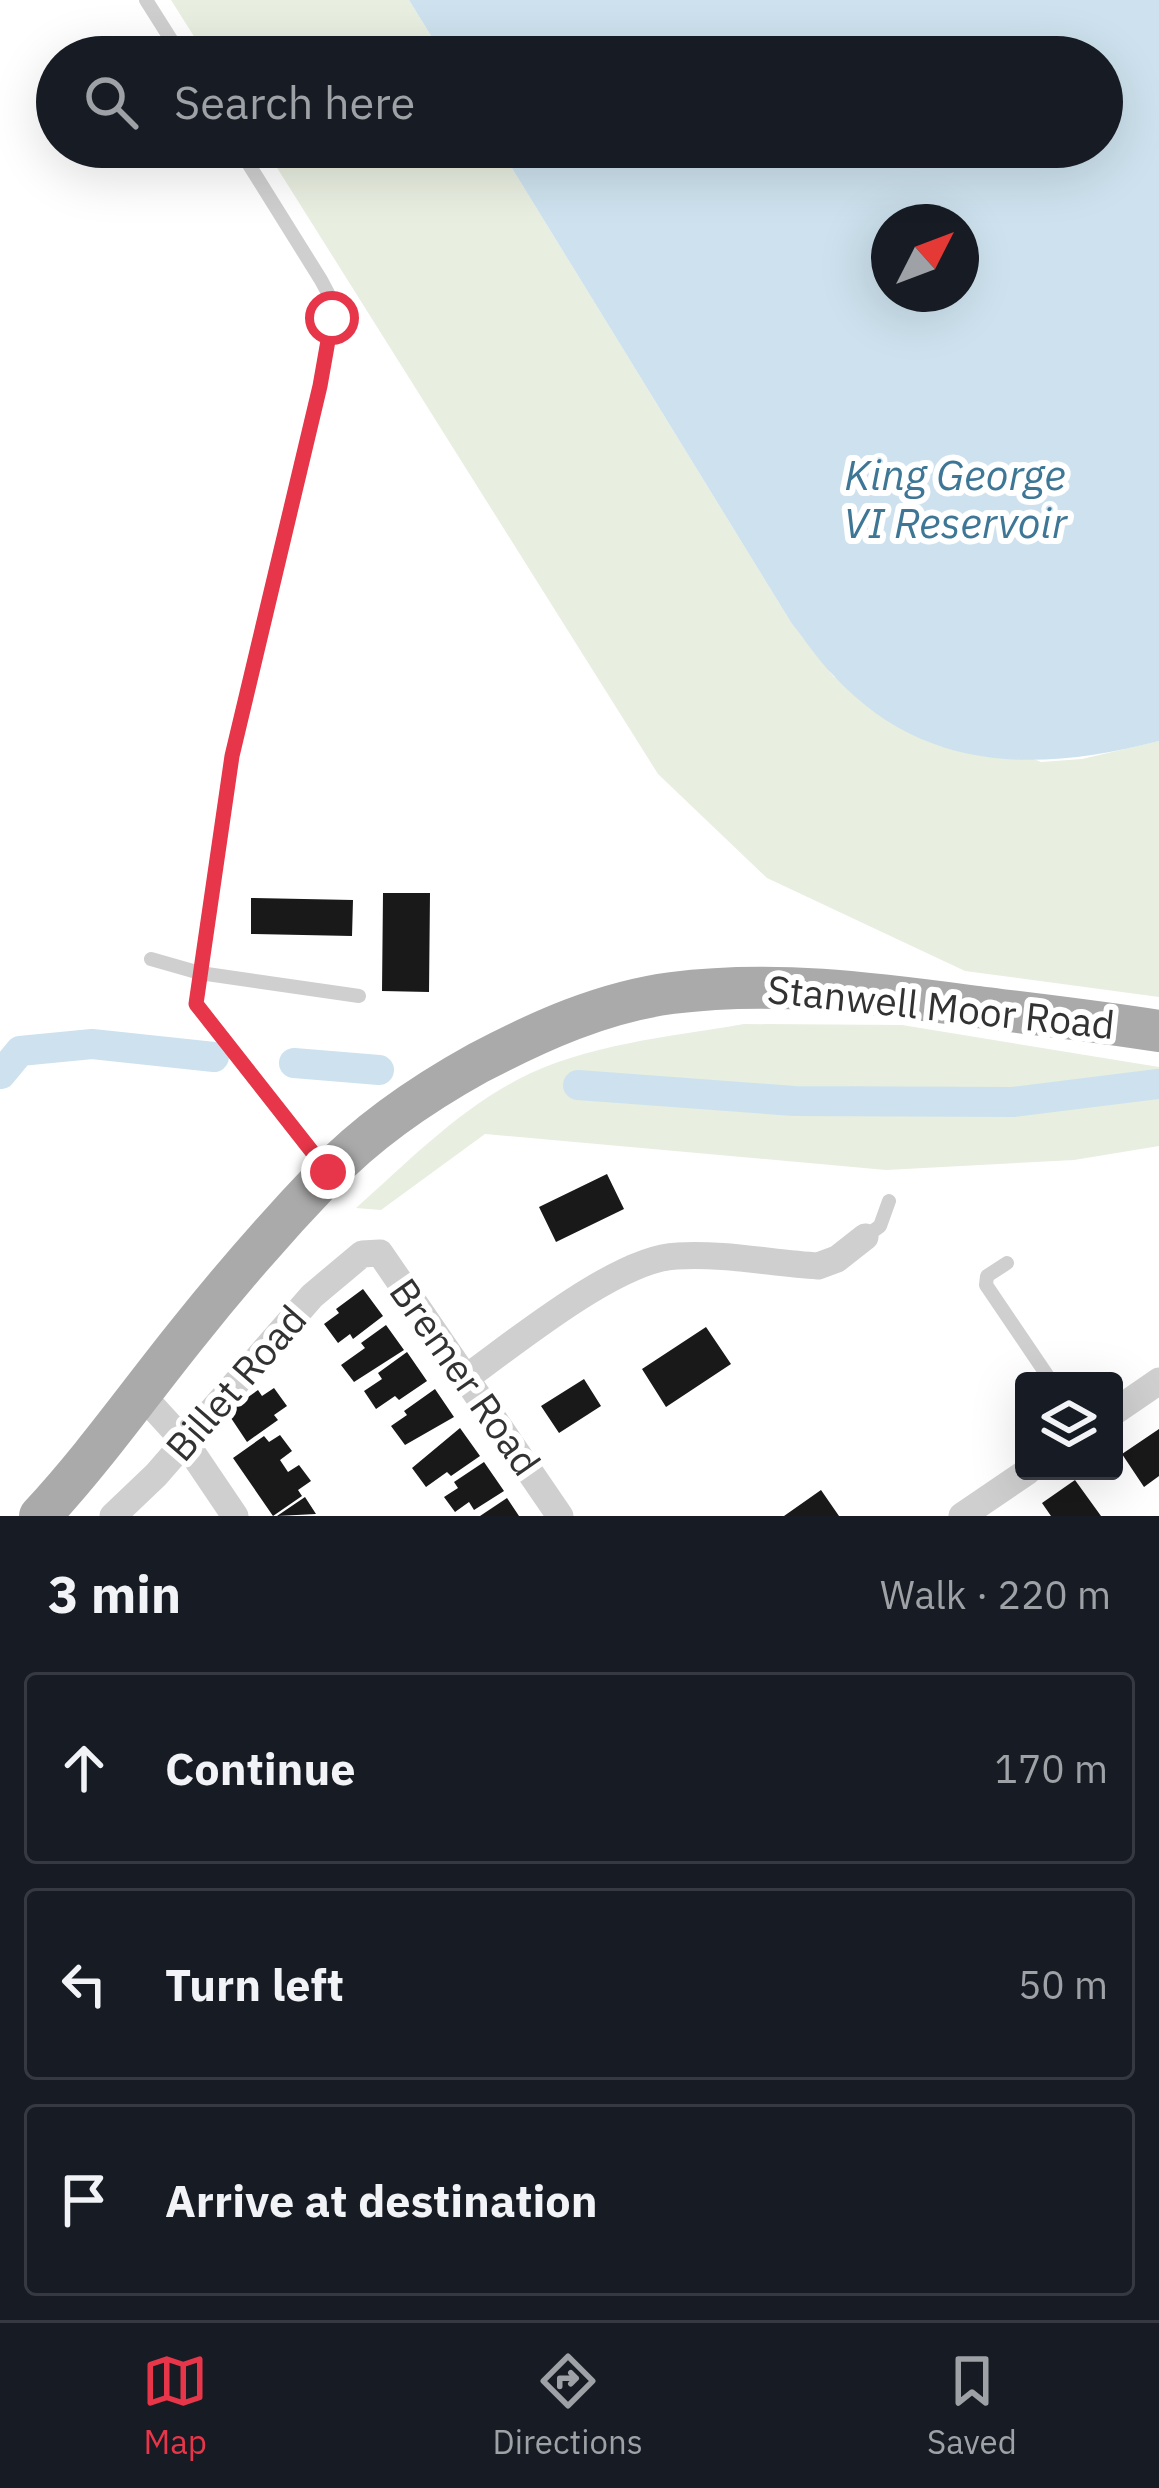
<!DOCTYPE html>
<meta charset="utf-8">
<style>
:root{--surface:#171b24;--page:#20242c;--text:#f1f3f6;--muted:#9ea1a6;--line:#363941;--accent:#e73649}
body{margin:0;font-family:"IBM Plex Sans",sans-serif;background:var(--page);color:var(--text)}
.controls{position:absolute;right:36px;bottom:36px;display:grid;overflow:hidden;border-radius:12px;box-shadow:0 12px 48px #0002}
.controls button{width:108px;height:108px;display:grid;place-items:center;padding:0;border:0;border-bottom:3px solid var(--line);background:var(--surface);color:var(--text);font:60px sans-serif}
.compass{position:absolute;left:871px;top:204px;width:108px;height:108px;border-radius:50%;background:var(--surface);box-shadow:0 12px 48px #0002;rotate:48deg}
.stop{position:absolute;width:36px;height:36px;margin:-27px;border:9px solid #e73649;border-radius:50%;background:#fff}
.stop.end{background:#e73649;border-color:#fff;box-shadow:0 3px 12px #0008}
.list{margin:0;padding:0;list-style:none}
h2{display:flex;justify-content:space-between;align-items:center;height:156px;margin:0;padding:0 48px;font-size:51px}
h2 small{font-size:39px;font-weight:400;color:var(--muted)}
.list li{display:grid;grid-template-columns:78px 1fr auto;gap:36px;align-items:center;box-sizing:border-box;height:192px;margin:0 24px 24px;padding:0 24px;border:3px solid var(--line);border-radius:12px}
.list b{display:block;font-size:45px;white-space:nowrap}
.list em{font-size:39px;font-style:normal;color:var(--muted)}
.icon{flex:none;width:66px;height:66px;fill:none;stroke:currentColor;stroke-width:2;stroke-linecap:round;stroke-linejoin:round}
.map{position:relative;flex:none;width:1159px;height:1516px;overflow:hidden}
.search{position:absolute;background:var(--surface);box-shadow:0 12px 48px #0002;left:36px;right:36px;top:36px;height:132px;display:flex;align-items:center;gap:30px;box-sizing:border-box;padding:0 42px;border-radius:66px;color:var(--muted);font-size:45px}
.sheet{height:804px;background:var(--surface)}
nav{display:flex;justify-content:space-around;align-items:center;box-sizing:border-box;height:168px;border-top:3px solid var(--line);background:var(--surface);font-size:33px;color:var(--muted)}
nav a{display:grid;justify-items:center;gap:6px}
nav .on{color:var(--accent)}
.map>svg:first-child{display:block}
.green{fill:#e8eee0}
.water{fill:#cde2ee;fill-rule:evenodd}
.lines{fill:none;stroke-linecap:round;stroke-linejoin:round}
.canal{stroke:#cde2ee;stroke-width:30}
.building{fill:#191919}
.lane{stroke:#cfcfcf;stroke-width:14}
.street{stroke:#cfcfcf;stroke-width:27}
.primary{stroke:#aaa;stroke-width:42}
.route{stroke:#e73649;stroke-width:15}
.labels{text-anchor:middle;stroke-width:12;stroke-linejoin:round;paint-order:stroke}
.street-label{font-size:39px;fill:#323232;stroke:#fff}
.water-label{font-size:42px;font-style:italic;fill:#3e7796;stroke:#fff}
</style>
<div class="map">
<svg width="1159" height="1516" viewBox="0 0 1159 1516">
<rect width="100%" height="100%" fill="#fff"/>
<path class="green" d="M171 0H409L444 57H207Z
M264 147H499L792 624 834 677 1041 762 1082 759 1159 741V997L965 971 767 878 658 774Z
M744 1024 902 1025 1159 1067V1146L1074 1160 886 1170 485 1134 381 1210 356 1208C407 1163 456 1112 517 1080 585 1044 669 1037 744 1024Z"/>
<path class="water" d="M409 0H1159V741C1039 772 924 774 833 675 818 660 806 641 792 624L499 147H1102V57H444ZM889 222H961V294H889Z"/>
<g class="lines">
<path class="canal" d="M294 1063 379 1070
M1 1074 20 1051 92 1044 214 1057
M578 1085 794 1101 1013 1102 1158 1084"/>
</g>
<path class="building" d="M383 893H430L429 992 382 991Z
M251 898 353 900 352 936 251 934Z
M607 1174 624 1209 556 1242 539 1207Z
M363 1289 383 1316 353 1339 350 1334 338 1343 324 1324 339 1313 336 1309Z
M386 1325 404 1350 354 1382 341 1365 365 1348 361 1343Z
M706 1327 731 1364 666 1407 642 1369Z
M407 1352 427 1381 399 1400 395 1396 376 1409 364 1391 382 1379 378 1373Z
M584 1379 601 1406 559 1433 541 1406Z
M274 1388 287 1406 274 1415 278 1420 247 1442 227 1412 258 1390 262 1396Z
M435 1389 454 1417 405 1445 391 1426 407 1415 404 1411Z
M460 1428 480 1456 451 1476 447 1472 426 1487 412 1468Z
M1159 1429V1476L1144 1487 1122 1454Z
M280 1435 292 1451 280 1460 288 1472 299 1465 311 1481 298 1490 302 1496 273 1516 233 1458 264 1436 269 1442Z
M484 1462 504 1491 474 1510 469 1502 455 1512 444 1497 458 1488 454 1482Z
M1075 1480 1101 1516H1051L1042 1503Z
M821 1490 839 1516H784Z
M305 1497 316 1514 277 1516Z
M507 1498 519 1516H480Z"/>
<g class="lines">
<path class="lane" d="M146 0 182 57
M238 147 321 280 330 297 332 318 320 386 232 756 196 1004 324 1167
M151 959 200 973 359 996
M865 1237 880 1226 889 1201
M1007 1263 987 1276 986 1285 1051 1381"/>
<path class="street" d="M467 1377C516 1342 618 1258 677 1256 723 1253 771 1263 818 1266L837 1259 865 1237
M142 1395 185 1442 235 1516
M1114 1412 1159 1381
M113 1516 156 1475 312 1296 362 1254 380 1253 560 1516
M962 1516 1028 1471"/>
<path class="primary" d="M40 1516C94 1458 138 1395 188 1333 231 1279 277 1226 325 1176 369 1130 422 1094 478 1063 539 1031 603 1002 672 993 772 980 872 993 970 1006 1033 1014 1096 1021 1159 1031"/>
</g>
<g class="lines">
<path class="route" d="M328 1172 196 1004 232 756 320 386 332 318"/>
</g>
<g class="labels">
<g class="street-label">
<text transform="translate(941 1007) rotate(6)" y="14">Stanwell Moor Road</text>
<text transform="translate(465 1377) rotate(55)" y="14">Bremer Road</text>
<text transform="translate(236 1383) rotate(-49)" y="14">Billet Road</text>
</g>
<g class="water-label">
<text x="955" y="490">King George<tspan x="955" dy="48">VI Reservoir</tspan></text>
</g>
</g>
</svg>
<div class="controls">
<button><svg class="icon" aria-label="layers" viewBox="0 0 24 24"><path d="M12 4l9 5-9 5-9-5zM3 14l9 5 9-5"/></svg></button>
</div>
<svg class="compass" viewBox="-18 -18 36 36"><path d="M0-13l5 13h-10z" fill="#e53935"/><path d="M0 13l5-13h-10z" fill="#9ea1a6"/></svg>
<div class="stop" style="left:332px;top:318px"></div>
<div class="stop end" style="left:328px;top:1172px"></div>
<div class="search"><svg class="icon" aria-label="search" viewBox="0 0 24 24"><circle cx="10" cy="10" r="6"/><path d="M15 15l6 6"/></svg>Search here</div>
</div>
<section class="sheet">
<h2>3 min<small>Walk · 220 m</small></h2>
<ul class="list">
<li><svg class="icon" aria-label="ahead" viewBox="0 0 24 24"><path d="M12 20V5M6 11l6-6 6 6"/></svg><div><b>Continue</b></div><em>170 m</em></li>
<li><svg class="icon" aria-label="left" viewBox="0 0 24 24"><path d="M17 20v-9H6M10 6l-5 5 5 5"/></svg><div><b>Turn left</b></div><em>50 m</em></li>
<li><svg class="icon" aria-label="arrive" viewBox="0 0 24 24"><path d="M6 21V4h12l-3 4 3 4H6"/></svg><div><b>Arrive at destination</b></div></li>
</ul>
</section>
<nav>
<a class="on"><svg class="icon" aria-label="map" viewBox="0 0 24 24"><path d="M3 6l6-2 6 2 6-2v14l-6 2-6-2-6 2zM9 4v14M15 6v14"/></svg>Map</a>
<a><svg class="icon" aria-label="directions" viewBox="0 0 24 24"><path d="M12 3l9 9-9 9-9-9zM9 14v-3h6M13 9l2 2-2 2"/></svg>Directions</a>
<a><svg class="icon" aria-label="saved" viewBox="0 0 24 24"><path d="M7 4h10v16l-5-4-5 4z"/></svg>Saved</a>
</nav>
